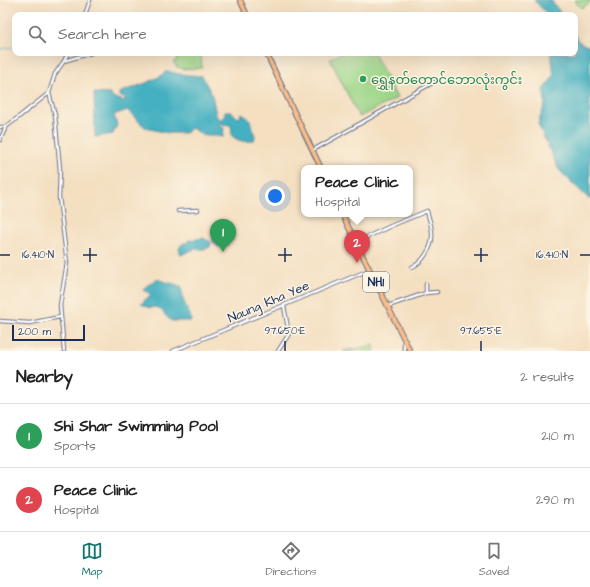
<!DOCTYPE html>
<meta charset="utf-8">
<style>
:root{--surface:#fff;--page:#f2f2f2;--text:#222;--muted:#767676;--line:#e0e0e0;--accent:#0f766e}
body{margin:0;font-family:"Architects Daughter","Noto Sans Myanmar",sans-serif;background:var(--page);color:var(--text)}
.scale{position:absolute;left:12px;bottom:10px;width:73px;box-sizing:border-box;padding-left:4px;border:2px solid #1b2f5e;border-top:0;font-size:11px;line-height:14px;white-space:nowrap;color:#1b2f5e;-webkit-text-stroke:3px #fcf5e5;paint-order:stroke}
.you{position:absolute;left:275px;top:196px;width:14px;height:14px;margin:-10px;border:3px solid #fff;border-radius:50%;background:#1a73e8;box-shadow:0 0 0 6px #1a73e833}
.badge{display:grid;place-items:center;width:26px;height:26px;border-radius:50%;background:var(--accent);color:#fff;font-size:13px;font-weight:700}
.pin{position:absolute;translate:-50% -33px;filter:drop-shadow(0 1px 2px #0008)}
.pin::after{content:'';position:absolute;top:21px;width:14px;height:12px;background:inherit;clip-path:polygon(0 0,100% 0,50% 100%)}
.popup{position:absolute;left:301px;top:165px;width:112px;height:52px;box-sizing:border-box;display:grid;place-content:center;border-radius:8px;background:var(--surface);filter:drop-shadow(0 1px 3px #0005);font-size:13px;white-space:nowrap;color:var(--muted)}
.popup b{font-size:15px;color:var(--text)}
.popup::after{content:'';position:absolute;left:50%;top:100%;margin-left:-8px;border:8px solid transparent;border-top-color:var(--surface)}
.list{margin:0;padding:0;list-style:none}
h2{display:flex;justify-content:space-between;align-items:center;height:52px;margin:0;padding:0 16px;font-size:17px}
h2 small{font-size:13px;font-weight:400;color:var(--muted)}
.list li{display:grid;grid-template-columns:26px 1fr auto;gap:12px;align-items:center;box-sizing:border-box;height:64px;padding:0 16px;border-top:1px solid var(--line)}
.list b{display:block;font-size:15px;white-space:nowrap}
.list p{margin:0;font-size:13px;white-space:nowrap;color:var(--muted)}
.list em{font-size:13px;font-style:normal;color:var(--muted)}
.icon{flex:none;width:22px;height:22px;fill:none;stroke:currentColor;stroke-width:2;stroke-linecap:round;stroke-linejoin:round}
.map{position:relative;flex:none;width:590px;height:351px;overflow:hidden}
.search{position:absolute;background:var(--surface);box-shadow:0 4px 16px #0002;left:12px;right:12px;top:12px;height:44px;display:flex;align-items:center;gap:10px;box-sizing:border-box;padding:0 14px;border-radius:8px;color:var(--muted);font-size:15px}
.sheet{height:180px;background:var(--surface)}
nav{display:flex;justify-content:space-around;align-items:center;box-sizing:border-box;height:56px;border-top:1px solid var(--line);background:var(--surface);font-size:11px;color:var(--muted)}
nav a{display:grid;justify-items:center;gap:2px}
nav .on{color:var(--accent)}
.map>svg:first-child{display:block}
.green{fill:#9dd689;stroke:#5c8274}
.water{fill:#44b0c1;stroke:#307090}
.lines{fill:none;stroke-linecap:round;stroke-linejoin:round}
.stream{stroke:#44b0c1;stroke-width:1}
.minor-casing{stroke:#676d81;stroke-width:4.5}
.trunk-casing{stroke:#676d81;stroke-width:6}
.minor{stroke:#fff;stroke-width:2.5}
.trunk{stroke:#f9bd89;stroke-width:4}
.ticks{fill:none;stroke:#1b2f5e;stroke-width:1.5}
.leisure-dot{fill:#2e9e5b;stroke:#fcf5e5;stroke-width:1.5}
.labels{text-anchor:middle;stroke-width:3;stroke-linejoin:round;paint-order:stroke}
.shield{fill:#fcf5e5;stroke:#5e6a86;stroke-width:1}
.shield-label{font-size:12px;font-weight:bold;fill:#1b2f5e}
.leisure-label{font-size:13px;fill:#27864d;stroke:#fcf5e5;text-anchor:start}
.street-label{font-size:13px;fill:#1b2f5e;stroke:#fcf5e5}
.ticks-label{font-size:10px;text-anchor:middle;fill:#1b2f5e;stroke:#fcf5e5;stroke-width:3;stroke-linejoin:round;paint-order:stroke}
</style>
<div class="map">
<svg width="590" height="351" viewBox="0 0 590 351">
<rect width="100%" height="100%" fill="#fcf5e5"/>
<filter id="ink" filterUnits="userSpaceOnUse"><feTurbulence type="fractalNoise" baseFrequency=".025" numOctaves="2"/><feDisplacementMap in="SourceGraphic" scale="8" xChannelSelector="R" yChannelSelector="G"/><feConvolveMatrix kernelMatrix="1 2 1 2 8 2 1 2 1" color-interpolation-filters="sRGB"/></filter>
<filter id="wash" filterUnits="userSpaceOnUse"><feTurbulence type="fractalNoise" baseFrequency=".012" numOctaves="4" result="noise"/><feDisplacementMap in="SourceGraphic" scale="16" xChannelSelector="R" yChannelSelector="G"/><feGaussianBlur stdDeviation="0.9" result="paint"/><feColorMatrix in="noise" values="0 0 0 0 0 0 0 0 0 0 0 0 0 0 0 0 0 1.4 0 .05"/><feComposite in="paint" operator="in"/></filter>
<g filter="url(#wash)">
<rect width="100%" height="100%" fill="#f4dfc1"/>
<path class="green" d="M574 0H590V3L581 8Z
M175 53H201L202 68 185 69 177 67 173 62 177 61Z
M342 53H374L397 98 359 117 330 59Z
M374 345 375 351H343Z"/>
<path class="water" d="M534 0H551L562 15H548Z
M575 35 579 42 590 47V200L559 170 538 124 545 104 544 89 554 76 551 53H575Z
M167 71 179 74 202 76 212 95 216 115 219 120 224 117 225 111H231L238 118 240 117 241 113C251 116 253 128 255 137L254 140C246 143 238 141 232 136L231 125 220 124 219 127 224 128 223 137 201 134 192 128 184 133H168L146 128 127 110 114 115 117 125 113 134 95 137 94 93 110 94 113 98 125 101V98L119 96V93C135 86 155 82 167 71Z
M222 231 227 238 228 245 218 247 213 242V238Z
M203 238 211 242 210 247 205 249H194L181 255 179 248 182 244 188 242 189 240Z
M156 279 181 286C182 291 182 295 183 299 185 307 191 313 191 321H172C162 316 163 304 150 308L141 304 151 294 143 290 144 288Z"/>
<g class="lines">
<path class="stream" d="M0 49 15 47"/>
</g>
</g>
<g filter="url(#ink)">
<g class="lines">
<g class="minor-casing">
<path id="minor" d="M85 15 90 0
M237 15 245 13
M64 61 68 53
M49 93 55 115 60 170 59 197 67 263 60 305 64 351
M0 127H6
M0 140 6 127 49 93 55 74 64 61 91 53
M313 150 434 82
M178 211 198 210
M356 242 393 225 427 211C429 219 433 229 432 237 432 248 422 263 412 267
M426 293V284
M388 306 426 293 437 292
M0 321 30 323 60 317
M404 340V351
M173 351 369 270
M278 351 289 334 284 306"/>
</g>
<g class="trunk-casing">
<path id="trunk" d="M240 0 247 15
M266 53 321 168
M342 214 410 351"/>
</g>
<use href="#minor" class="minor"/>
<use href="#trunk" class="trunk"/>
</g>
</g>
<path class="ticks" d="M90 248V262M285 248V262M481 248V262M0 255H10M83 255H97M278 255H292M474 255H488M580 255H590M285 341V351M481 341V351"/>
<circle class="leisure-dot" cx="363" cy="79" r="4"/>
<g class="labels">
<rect class="shield" x="363" y="272" width="26" height="20" rx="3"/>
<g class="shield-label">
<text x="376" y="286">NH1</text>
</g>
<g class="leisure-label">
<text x="371" y="84">ရွှေနတ်တောင်ဘောလုံးကွင်း</text>
</g>
<g class="street-label">
<text transform="translate(268 301) rotate(-23)" y="5">Naung Kha Yee</text>
</g>
</g>
<g class="ticks-label">
<text x="38" y="258">16.410°N</text>
<text x="552" y="258">16.410°N</text>
<text x="285" y="334">97.650°E</text>
<text x="481" y="334">97.655°E</text>
</g>
</svg>
<div class="scale">200 m</div>
<div class="you"></div>
<div class="pin badge" style="left:223px;top:252px;background:#2e9e5b">1</div>
<div class="pin badge" style="left:357px;top:263px;background:#e0444e">2</div>
<div class="popup"><b>Peace Clinic</b>Hospital</div>
<div class="search"><svg class="icon" aria-label="search" viewBox="0 0 24 24"><circle cx="10" cy="10" r="6"/><path d="M15 15l6 6"/></svg>Search here</div>
</div>
<section class="sheet">
<h2>Nearby<small>2 results</small></h2>
<ul class="list">
<li><span class="badge" style="background:#2e9e5b">1</span><div><b>Shi Shar Swimming Pool</b><p>Sports</p></div><em>210 m</em></li>
<li><span class="badge" style="background:#e0444e">2</span><div><b>Peace Clinic</b><p>Hospital</p></div><em>290 m</em></li>
</ul>
</section>
<nav>
<a class="on"><svg class="icon" aria-label="map" viewBox="0 0 24 24"><path d="M3 6l6-2 6 2 6-2v14l-6 2-6-2-6 2zM9 4v14M15 6v14"/></svg>Map</a>
<a><svg class="icon" aria-label="directions" viewBox="0 0 24 24"><path d="M12 3l9 9-9 9-9-9zM9 14v-3h6M13 9l2 2-2 2"/></svg>Directions</a>
<a><svg class="icon" aria-label="saved" viewBox="0 0 24 24"><path d="M7 4h10v16l-5-4-5 4z"/></svg>Saved</a>
</nav>
